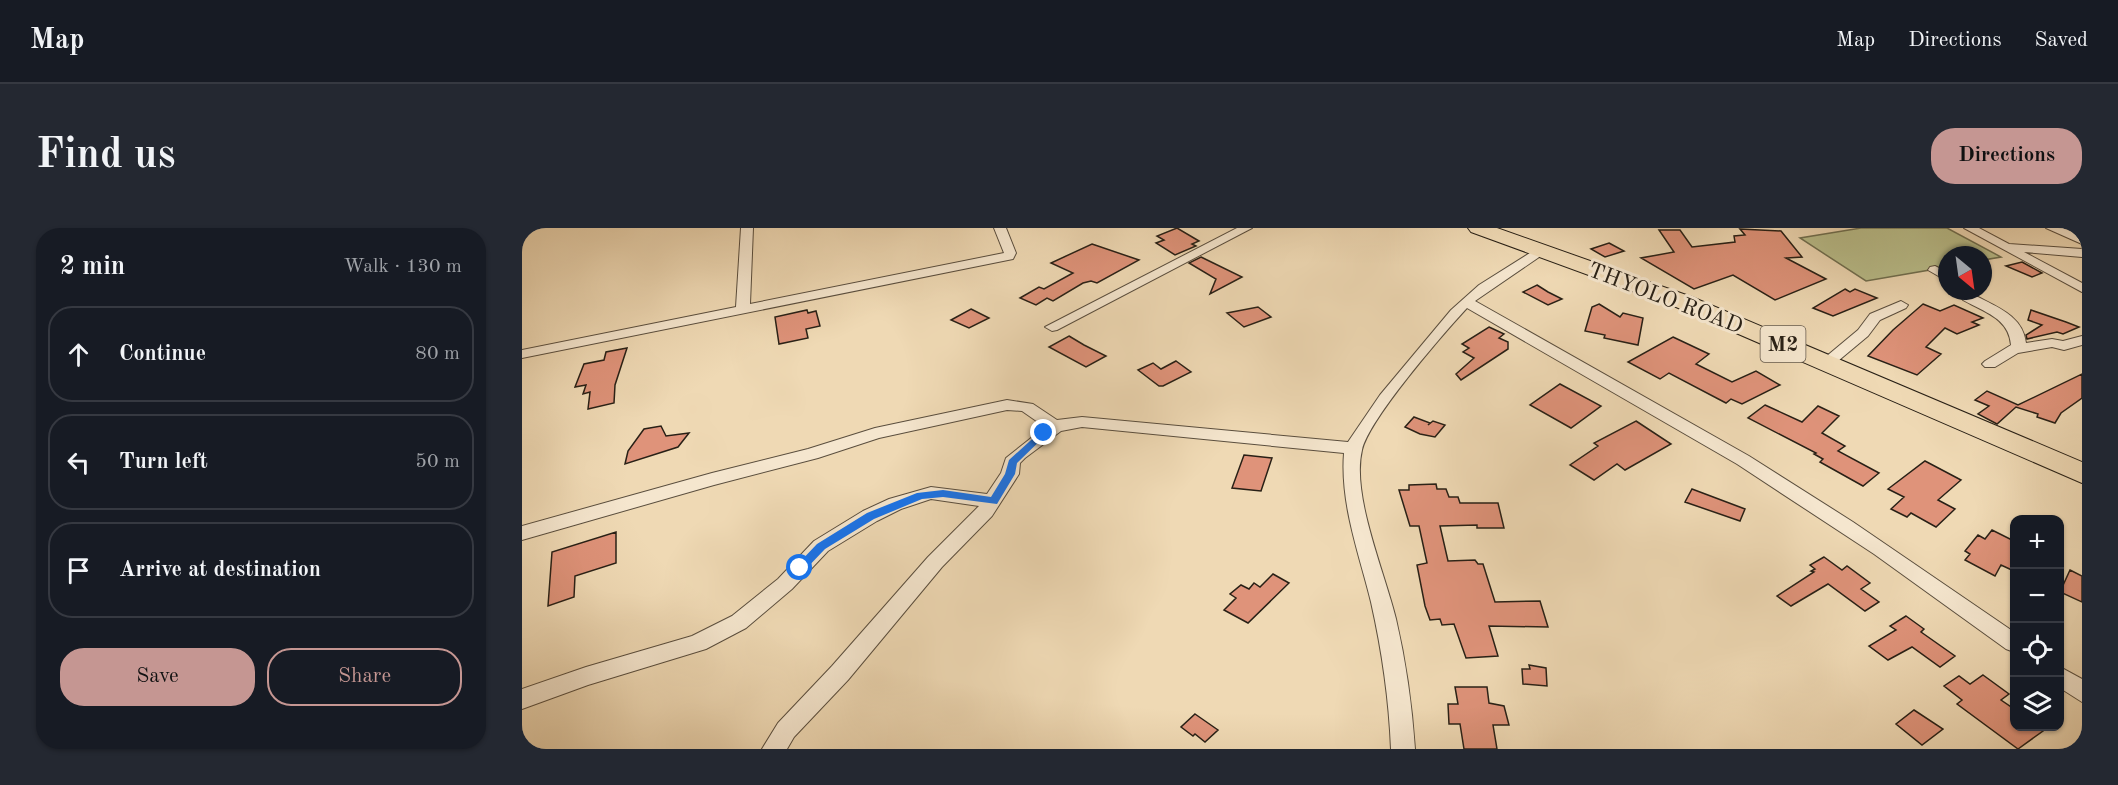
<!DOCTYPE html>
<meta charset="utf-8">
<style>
:root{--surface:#171b24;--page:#242831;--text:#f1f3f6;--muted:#9ea1a6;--line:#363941;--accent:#c59692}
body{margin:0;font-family:"Old Standard TT",serif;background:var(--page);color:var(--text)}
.controls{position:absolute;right:18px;bottom:18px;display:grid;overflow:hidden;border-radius:12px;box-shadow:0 2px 4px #0004}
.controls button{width:54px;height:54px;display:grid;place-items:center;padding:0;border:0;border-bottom:2px solid var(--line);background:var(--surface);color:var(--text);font:30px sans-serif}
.compass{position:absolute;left:1416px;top:18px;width:54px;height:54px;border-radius:50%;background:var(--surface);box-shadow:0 2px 4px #0004;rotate:151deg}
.stop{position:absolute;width:18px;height:18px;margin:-14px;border:4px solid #1a73e8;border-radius:50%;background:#fff}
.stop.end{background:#1a73e8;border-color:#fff;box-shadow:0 2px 6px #0008}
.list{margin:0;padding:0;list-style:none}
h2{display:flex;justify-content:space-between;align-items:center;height:78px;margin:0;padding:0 24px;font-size:26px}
h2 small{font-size:20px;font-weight:400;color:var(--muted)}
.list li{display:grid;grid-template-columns:39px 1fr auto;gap:18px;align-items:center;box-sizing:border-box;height:96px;margin:0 12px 12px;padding:0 12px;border:2px solid var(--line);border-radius:24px}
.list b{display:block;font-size:22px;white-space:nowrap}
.list em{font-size:20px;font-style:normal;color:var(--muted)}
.actions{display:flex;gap:12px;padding:18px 24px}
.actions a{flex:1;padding:14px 0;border:2px solid var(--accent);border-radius:24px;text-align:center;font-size:21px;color:var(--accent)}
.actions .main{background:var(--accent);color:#111}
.icon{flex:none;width:33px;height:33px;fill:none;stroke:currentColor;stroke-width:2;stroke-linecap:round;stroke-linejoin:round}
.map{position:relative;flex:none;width:1560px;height:521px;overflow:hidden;border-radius:24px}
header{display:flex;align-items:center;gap:36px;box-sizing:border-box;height:84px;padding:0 30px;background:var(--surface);border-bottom:2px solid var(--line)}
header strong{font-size:28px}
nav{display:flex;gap:33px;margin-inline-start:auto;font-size:21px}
.intro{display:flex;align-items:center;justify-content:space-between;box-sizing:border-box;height:144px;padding:0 36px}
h1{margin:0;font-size:42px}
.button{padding:15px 27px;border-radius:24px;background:var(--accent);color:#111;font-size:21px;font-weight:700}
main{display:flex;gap:36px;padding:0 36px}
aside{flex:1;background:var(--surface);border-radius:24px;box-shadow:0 2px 4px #0004}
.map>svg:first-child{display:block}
.green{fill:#babf8c;stroke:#717051;stroke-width:1.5}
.building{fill:#df937a;stroke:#282016;stroke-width:1.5}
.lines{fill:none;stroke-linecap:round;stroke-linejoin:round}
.minor-casing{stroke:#5a4e3e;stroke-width:2}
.trunk-casing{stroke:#282016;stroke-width:2}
.minor{fill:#f5e6ce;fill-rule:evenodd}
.trunk{fill:#efd9b4;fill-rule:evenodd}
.route{fill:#1a73e8}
.labels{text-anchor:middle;stroke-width:6;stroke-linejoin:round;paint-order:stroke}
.shield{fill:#f5e6ce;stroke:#665b4d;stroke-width:1.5}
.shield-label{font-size:21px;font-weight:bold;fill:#282016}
.street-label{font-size:22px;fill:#282016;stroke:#f5e6ce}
</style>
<header>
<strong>Map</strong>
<nav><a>Map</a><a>Directions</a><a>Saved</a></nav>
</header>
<div class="intro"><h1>Find us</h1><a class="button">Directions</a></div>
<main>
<aside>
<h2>2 min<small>Walk · 130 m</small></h2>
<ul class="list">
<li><svg class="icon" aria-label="ahead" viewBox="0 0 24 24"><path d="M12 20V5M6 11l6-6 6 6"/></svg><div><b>Continue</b></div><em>80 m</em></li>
<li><svg class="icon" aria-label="left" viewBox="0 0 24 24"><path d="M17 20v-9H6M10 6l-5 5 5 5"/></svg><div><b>Turn left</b></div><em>50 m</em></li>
<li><svg class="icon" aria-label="arrive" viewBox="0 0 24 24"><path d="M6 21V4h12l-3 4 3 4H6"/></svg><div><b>Arrive at destination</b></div></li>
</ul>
<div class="actions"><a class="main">Save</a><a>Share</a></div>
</aside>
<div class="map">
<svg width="1560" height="521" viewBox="0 0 1560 521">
<rect width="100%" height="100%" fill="#efd9b4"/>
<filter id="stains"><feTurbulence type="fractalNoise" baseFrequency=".00333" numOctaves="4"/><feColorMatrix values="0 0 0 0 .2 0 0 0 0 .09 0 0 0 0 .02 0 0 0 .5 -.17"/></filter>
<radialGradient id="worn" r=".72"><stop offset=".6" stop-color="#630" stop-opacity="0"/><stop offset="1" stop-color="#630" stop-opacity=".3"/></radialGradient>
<path class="green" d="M1339 0H1425L1479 29 1461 32V27H1425V39L1344 53 1278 10Z"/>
<path class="building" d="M655 0 677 13 670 16 674 18 653 27 634 15 642 12 635 8Z
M1218 1 1259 3 1280 29 1264 30 1304 51 1253 72 1211 47 1172 61 1119 30 1152 24 1137 2H1158L1170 19 1213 14 1212 8 1223 7Z
M1087 15 1102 23 1083 29 1069 21Z
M570 16 617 32 575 55 569 53 561 55 531 73 525 70 514 77 498 70 517 59 522 61 551 45 529 35Z
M679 29 720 49 688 66 694 51 667 35Z
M1500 34 1520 45 1510 49 1484 38Z
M1015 57 1026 64 1040 71 1026 77 1001 64Z
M1323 61 1328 64 1333 61 1355 70 1311 88 1291 80Z
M1077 76 1098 89 1101 85 1121 90 1116 117 1082 110 1083 107 1063 103 1070 79Z
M1401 76 1418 83 1432 77 1461 90 1450 94 1457 97 1435 106 1423 100 1404 119 1419 126 1395 147 1346 128 1371 102Z
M736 79 749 89 722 99 705 85Z
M449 81 467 90 447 100 429 92Z
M285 82 286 85 294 83 298 98 284 101 286 110 257 116 253 89Z
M1509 82 1544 94 1557 99 1541 106 1535 104 1505 111 1504 107 1520 97 1506 92Z
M967 99 982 106 977 110 986 114V121L939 152 934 146 952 130 941 124 947 120 940 116Z
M547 108 562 117 584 128 564 139 527 119Z
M1151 109 1187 126 1174 136 1210 154 1234 143 1258 157 1220 176 1209 171 1204 175 1147 145 1138 151 1106 134Z
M105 120 93 157 92 175 66 181 68 164 61 166 64 157 53 159 62 136 82 132 84 124Z
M654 133 669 144 641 158H637L616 142 631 135 639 141Z
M1560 146V170L1539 185 1533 195 1515 189 1516 186 1494 179 1475 196 1456 186 1467 178 1453 172 1465 163 1496 177Z
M1038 156 1079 178 1049 200 1008 177Z
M1243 177 1280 194 1296 178 1317 188 1300 205 1323 218 1316 223 1357 245 1341 258 1298 234 1301 231 1292 226 1294 225 1226 190Z
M892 189 908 195 906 197 911 193 923 197 913 209 898 206 883 199Z
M1114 193 1149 216 1103 242 1095 236 1072 252 1048 237 1076 218 1072 215Z
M139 198 144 208 167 205 156 219 103 236 106 223 122 201Z
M722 227 750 230 739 263 710 260Z
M1403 233 1439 252 1416 272 1433 281 1414 299 1389 285 1385 289 1369 281 1382 269 1366 261Z
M914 256 915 261H924L927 269H936L938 275H976L982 300H955V297L918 298 926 333 953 332 956 336H961L973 374 1018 373 1026 399 967 398 976 428 944 430 932 396 920 397 918 391 908 392 903 378 895 337 905 335 897 298H888L877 262H887V257Z
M1170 261 1223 281 1218 293 1163 274Z
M1470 302 1492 313V343L1479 337 1473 348 1443 332 1448 326 1443 323 1456 307 1463 311Z
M94 304V335L53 348 52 369 26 378 30 324Z
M1302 329 1320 342 1325 338 1348 355 1339 361 1357 374 1343 383 1306 356 1269 378 1255 368 1292 344 1289 343 1293 341 1288 337Z
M1548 342 1560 348V374L1538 364Z
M751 346 767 355 726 395 702 382 714 370 708 366 719 357 727 361 732 355 738 359Z
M1384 388 1402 401 1399 404 1433 428 1418 439 1390 419 1366 432 1347 418 1374 402 1368 398Z
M1007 437 1024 440 1025 458 1001 456 1000 441H1008Z
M1461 447 1487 466 1479 472 1492 481V498H1528L1496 521 1435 476 1440 472 1422 458 1437 448 1448 456Z
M933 459H965L967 475 982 478 987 497H971L975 521H942L938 496H927L926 476H936Z
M1392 482 1421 501 1400 517 1374 496Z
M673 486 696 502 683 514 673 506 671 508 659 499Z"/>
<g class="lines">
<g class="minor-casing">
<path id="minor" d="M219 0H231L228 76 482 25 472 0H484L494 25 491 31 486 32 0 130V122L214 79Z
M715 0H730L535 102 530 103 523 99Z
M1442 0H1457L1487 16 1560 21V29L1502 24 1560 55V64Z
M1524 0H1541L1560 8V16Z
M1019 18 1025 22 1023 25 953 73 1227 228 1331 294 1492 404V424L1484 421 1352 326 1215 236 945 80C921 106 847 191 840 222 829 267 863 345 874 391 884 434 890 477 893 521H869C867 471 860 423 849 374 837 325 818 276 822 225L560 199 539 203 503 230 498 235 497 246 470 288 420 339 326 452 272 509 265 521H240L256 495 310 438 406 329 457 278 409 271 379 281 355 293 306 323 270 361 224 400 184 421 66 457 0 481V461L64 439 170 408 210 388 256 351 292 313 341 283 367 271 409 259 465 266 479 245 484 230 523 199 500 183 485 182 357 210 296 230 192 257 0 312V298L190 245 286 221 353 200 485 172 511 176 535 192 560 189 826 214 858 167 929 82 957 57Z
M1413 38 1425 44V53L1406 42 1408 39Z
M1444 63H1458L1454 68C1475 79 1501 88 1504 115L1530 111 1541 113 1560 108V117L1542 122 1530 119 1496 125 1473 139H1463L1460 136 1463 133 1489 117C1487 90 1462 84 1441 72L1439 69Z
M1379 73 1386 77 1384 80 1358 92 1346 108 1310 138H1300L1297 135 1300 132 1336 102 1348 86Z
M1538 439 1560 451V474L1538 460Z"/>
</g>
<g class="trunk-casing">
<path id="trunk" d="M946 0H975L1170 69 1560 234V255L1154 79 949 4Z"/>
</g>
<use href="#minor" class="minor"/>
<use href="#trunk" class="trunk"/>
</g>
<path class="route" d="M519 203 526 205 495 235 493 246 475 276 421 269 400 271 352 291 303 321 282 343H274V338L295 316 345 285 395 265 421 262 469 269 483 246 487 232Z"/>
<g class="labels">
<rect class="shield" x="1238.5" y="98" width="45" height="36" rx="4.5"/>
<g class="shield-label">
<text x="1261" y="123">M2</text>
</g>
<g class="street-label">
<text transform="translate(1144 69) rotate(21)" y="8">THYOLO ROAD</text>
</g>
</g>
<rect width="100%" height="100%" filter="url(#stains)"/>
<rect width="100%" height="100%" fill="url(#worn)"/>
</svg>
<div class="controls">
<button>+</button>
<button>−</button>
<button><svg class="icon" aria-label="locate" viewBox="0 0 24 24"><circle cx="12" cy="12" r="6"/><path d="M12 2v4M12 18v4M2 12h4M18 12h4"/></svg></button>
<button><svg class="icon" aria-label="layers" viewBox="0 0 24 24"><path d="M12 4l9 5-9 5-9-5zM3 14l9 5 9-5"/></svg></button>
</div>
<svg class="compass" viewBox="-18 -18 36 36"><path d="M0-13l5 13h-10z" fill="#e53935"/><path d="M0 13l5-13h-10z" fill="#9ea1a6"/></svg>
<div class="stop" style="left:278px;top:340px"></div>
<div class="stop end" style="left:522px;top:205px"></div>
</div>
</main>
